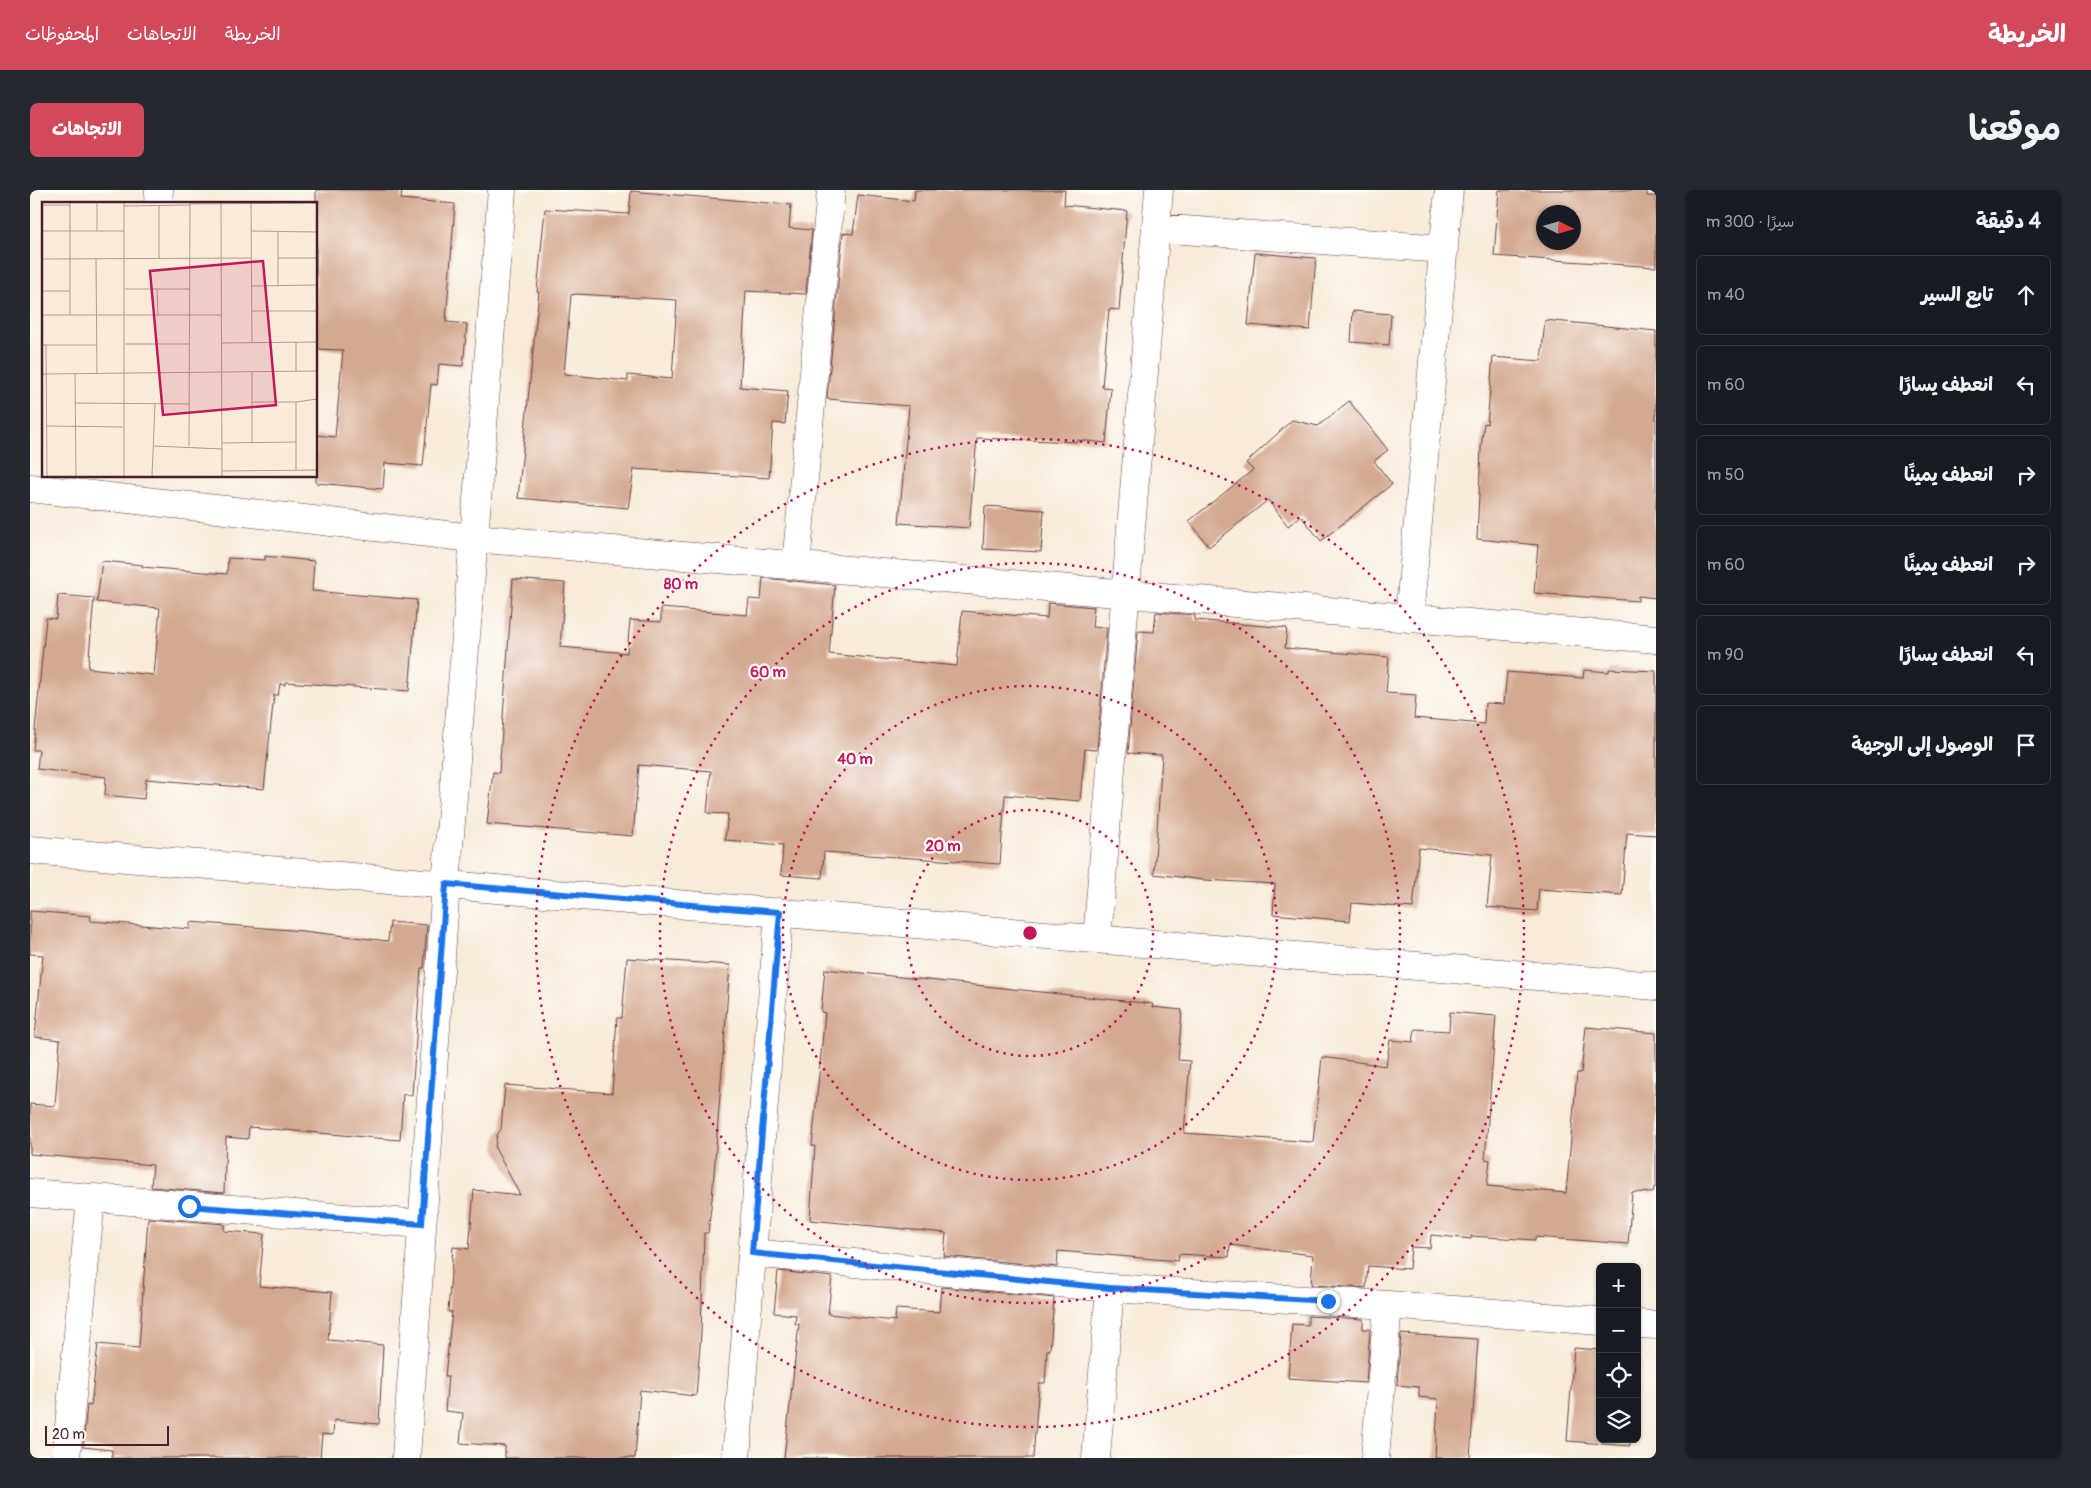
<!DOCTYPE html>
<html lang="ar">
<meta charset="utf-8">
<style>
:root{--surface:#171b24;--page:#242831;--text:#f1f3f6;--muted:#9ea1a6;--line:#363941;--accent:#d1495b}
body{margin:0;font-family:Pangolin,"Playpen Sans Arabic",sans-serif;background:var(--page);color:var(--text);direction:rtl}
.controls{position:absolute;right:15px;bottom:15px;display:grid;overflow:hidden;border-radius:8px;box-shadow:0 1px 4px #0004}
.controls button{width:45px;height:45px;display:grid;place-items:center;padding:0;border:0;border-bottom:1px solid var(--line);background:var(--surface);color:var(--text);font:25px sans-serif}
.compass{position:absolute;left:1506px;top:15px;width:45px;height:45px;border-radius:50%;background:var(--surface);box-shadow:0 1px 4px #0004;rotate:95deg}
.scale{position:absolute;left:15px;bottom:12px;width:124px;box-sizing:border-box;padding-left:5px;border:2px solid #4a1f2b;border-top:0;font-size:14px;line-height:18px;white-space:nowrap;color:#4a1f2b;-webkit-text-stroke:4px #fdfcf7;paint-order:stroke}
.stop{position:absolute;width:15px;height:15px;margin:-11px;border:4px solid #1a73e8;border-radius:50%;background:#fff}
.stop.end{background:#1a73e8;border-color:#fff;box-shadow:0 1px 5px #0008}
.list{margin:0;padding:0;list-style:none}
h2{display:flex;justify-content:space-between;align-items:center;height:65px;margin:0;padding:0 20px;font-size:21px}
h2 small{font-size:16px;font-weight:400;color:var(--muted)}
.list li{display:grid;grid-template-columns:32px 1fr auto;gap:15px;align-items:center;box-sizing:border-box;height:80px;margin:0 10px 10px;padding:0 10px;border:1px solid var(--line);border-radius:8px}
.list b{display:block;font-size:19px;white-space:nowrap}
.list em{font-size:16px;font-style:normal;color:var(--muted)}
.icon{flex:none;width:28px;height:28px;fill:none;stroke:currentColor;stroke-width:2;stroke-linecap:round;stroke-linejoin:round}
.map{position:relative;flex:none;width:1626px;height:1268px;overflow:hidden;direction:ltr;border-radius:8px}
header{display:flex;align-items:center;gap:30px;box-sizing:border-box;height:70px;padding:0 25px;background:var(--accent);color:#fff}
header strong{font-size:24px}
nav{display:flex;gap:28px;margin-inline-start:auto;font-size:18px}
.intro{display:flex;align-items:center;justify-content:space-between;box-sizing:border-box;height:120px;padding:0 30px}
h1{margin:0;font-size:35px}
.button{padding:12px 22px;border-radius:8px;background:var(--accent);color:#fff;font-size:18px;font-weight:700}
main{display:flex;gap:30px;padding:0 30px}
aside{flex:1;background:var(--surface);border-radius:8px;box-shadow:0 1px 4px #0004}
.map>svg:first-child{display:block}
.building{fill:#d4a991;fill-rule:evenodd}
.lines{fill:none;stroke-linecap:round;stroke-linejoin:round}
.minor-casing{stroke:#643e45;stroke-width:29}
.tertiary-casing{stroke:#643e45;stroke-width:29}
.minor{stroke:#fff;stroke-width:28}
.tertiary{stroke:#fff;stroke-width:28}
.route{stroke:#1a73e8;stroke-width:6}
.ring{fill:none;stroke:#c2185b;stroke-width:2.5;stroke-dasharray:2.5 5}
.inset-road{fill:none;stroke:#b29993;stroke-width:1}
.view{fill:#c2185b;fill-opacity:0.15;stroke:#c2185b;stroke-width:2.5}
.inset-edge{fill:none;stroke:#4a1f2b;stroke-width:2.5}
.centre{fill:#c2185b;stroke:#fdfcf7;stroke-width:2.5}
.ring-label{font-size:15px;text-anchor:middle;font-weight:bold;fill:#c2185b;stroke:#fdfcf7;stroke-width:4.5;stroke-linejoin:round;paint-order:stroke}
</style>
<header>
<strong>الخريطة</strong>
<nav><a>الخريطة</a><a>الاتجاهات</a><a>المحفوظات</a></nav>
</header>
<div class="intro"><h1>موقعنا</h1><a class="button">الاتجاهات</a></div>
<main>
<aside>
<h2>4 دقيقة<small>سيرًا · 300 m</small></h2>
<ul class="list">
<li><svg class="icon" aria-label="ahead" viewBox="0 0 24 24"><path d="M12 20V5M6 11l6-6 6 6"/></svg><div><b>تابع السير</b></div><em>40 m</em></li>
<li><svg class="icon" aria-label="left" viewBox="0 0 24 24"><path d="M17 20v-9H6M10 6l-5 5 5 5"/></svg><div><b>انعطف يسارًا</b></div><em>60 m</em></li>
<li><svg class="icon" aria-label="right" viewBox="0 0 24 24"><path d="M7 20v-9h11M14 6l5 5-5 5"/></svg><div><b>انعطف يمينًا</b></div><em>50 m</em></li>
<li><svg class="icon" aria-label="right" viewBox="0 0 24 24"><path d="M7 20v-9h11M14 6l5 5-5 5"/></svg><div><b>انعطف يمينًا</b></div><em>60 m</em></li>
<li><svg class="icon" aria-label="left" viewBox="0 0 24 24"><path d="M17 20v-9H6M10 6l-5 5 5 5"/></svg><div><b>انعطف يسارًا</b></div><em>90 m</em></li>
<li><svg class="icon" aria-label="arrive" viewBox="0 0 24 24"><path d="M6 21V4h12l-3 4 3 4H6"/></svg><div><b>الوصول إلى الوجهة</b></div></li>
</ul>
</aside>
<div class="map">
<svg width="1626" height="1268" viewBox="0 0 1626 1268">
<rect width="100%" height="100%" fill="#fdfcf7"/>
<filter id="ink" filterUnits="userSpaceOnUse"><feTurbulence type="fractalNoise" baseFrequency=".02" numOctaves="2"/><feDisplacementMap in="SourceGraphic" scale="10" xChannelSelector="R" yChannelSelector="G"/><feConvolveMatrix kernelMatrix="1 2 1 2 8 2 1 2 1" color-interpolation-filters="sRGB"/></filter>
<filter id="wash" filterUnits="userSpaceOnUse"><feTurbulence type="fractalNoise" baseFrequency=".0096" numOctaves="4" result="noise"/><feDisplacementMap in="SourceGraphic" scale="20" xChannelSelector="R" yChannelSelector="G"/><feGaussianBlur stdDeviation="1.12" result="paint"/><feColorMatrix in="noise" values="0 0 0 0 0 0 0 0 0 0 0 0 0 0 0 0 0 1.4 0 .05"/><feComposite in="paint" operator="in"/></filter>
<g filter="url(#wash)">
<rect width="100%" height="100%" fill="#f8ebd9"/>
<g id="blocks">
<path class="building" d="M286 0H372L371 9 425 14 416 132 437 134 433 176 409 174 407 195 401 194 393 276 355 273 353 299 286 293V245L305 247 313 160 286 159Z
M885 0H1035L1034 15 1097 21 1089 120 1079 119 1072 197 1081 198 1076 253 1047 250 1046 252 947 248 939 338 869 333 879 216 797 209 813 43 823 44 828 5 884 11Z
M1469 0H1617V6H1626V77L1464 66ZM1514 22H1544V52H1514Z
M601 1 761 15 759 38 782 40 776 104 716 101 710 197 758 201 755 234 743 233 739 288 604 279 598 318 488 308 509 102H507L515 19 599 24ZM547 104 647 110 642 189 598 185V191L534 184 541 105Z
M1225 63 1286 68 1280 140 1218 135Z
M1323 121 1361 124 1359 155 1321 152Z
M1515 130 1626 141V408L1608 406V411L1504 403 1508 355 1447 349 1451 258 1454 233 1457 234 1463 167 1511 171Z
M1319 211 1358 260 1344 271 1362 294 1291 351 1271 326 1258 336 1238 310 1179 357 1159 331 1223 280 1216 273 1262 230 1288 236Z
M955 316 1014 320 1011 362 953 359Z
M235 366 284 371 282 401 387 410 379 501 255 492V495L250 494 248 505H244L234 599 116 589 114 609 75 605 76 587 7 579 9 560H3L16 428 26 429 28 405 64 408 58 478 124 485 130 418 67 412 72 371 113 375 112 377 197 384 198 368 235 370Z
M733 388 805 395 799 464 927 476 932 421 1017 428 1018 413 1064 417 1062 437 1077 438 1067 560 1055 559 1050 611 975 605 970 674 794 662 792 688 751 685 753 655 695 650 698 624 677 623 681 581 609 575 603 646 457 634 463 582 469 583 483 389 535 393 530 457 597 463 600 430 631 432V418L717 425 719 409 731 410Z
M1126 422 1165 425V430L1257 438 1255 458 1359 467 1356 503 1386 505 1384 528 1454 534 1455 513 1474 514 1477 482 1553 488 1554 480 1579 482V479L1626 481V645L1597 643 1592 705 1509 699 1507 721 1457 717 1462 665 1389 658 1383 718 1322 713 1320 731 1243 724 1245 694 1174 690 1124 684 1132 565 1098 563 1108 441 1124 442Z
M0 721 61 726 60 731 160 739V732L273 741 358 751 360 732 397 735 394 778H391L382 905 373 904 370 950 219 937 218 949 196 947 194 1003 121 997 123 975 0 964V914L25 916 30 850 5 847 13 765 0 764Z
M597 768 700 775 682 1009 678 1043H674L671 1143 666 1206 610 1200 605 1268H475V1256L430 1253 433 1223 415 1221 418 1186H415L422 1122H418L423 1057 439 1059 444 1000 490 1005 465 958 467 945 471 939 475 895 582 903 587 828H592Z
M795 779 1123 814 1122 817 1152 820 1148 870 1160 871 1154 943 1283 952 1292 867 1356 876 1360 850 1383 852 1385 839 1419 841 1420 822 1466 826 1455 969 1460 970 1457 996 1536 1003 1547 883H1551L1556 837 1626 843V997H1624L1623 1003 1602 1002 1598 1054 1505 1047V1050L1441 1046V1049L1401 1045 1400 1058 1381 1057 1379 1079 1338 1076 1336 1098 1281 1095 1283 1065 1200 1055 1199 1067 1149 1064 1148 1071 1028 1061 1027 1077 914 1066 916 1043 780 1030 785 956H782L795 823 791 822Z
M118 1028 194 1034V1041L234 1044 229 1096 302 1102 298 1150 353 1155 349 1234 304 1230 303 1245 292 1244 290 1268H82V1260L53 1257 57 1215 61 1216 68 1154 109 1158Z
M748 1081 802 1087 798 1124 865 1131 866 1119 909 1122 911 1097 1024 1108 1020 1160H1017L1015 1193H1009L1003 1268H754L769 1134H765L766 1125 744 1123Z
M1278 1126 1333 1129V1139H1340L1336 1193 1258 1188 1262 1134 1278 1135Z
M1371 1144 1448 1149 1440 1268H1405L1408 1209 1389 1207V1197L1367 1195Z
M1544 1158 1570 1160V1249H1600V1256L1537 1251Z"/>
</g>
</g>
<g filter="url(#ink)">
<use href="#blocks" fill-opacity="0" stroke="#643e45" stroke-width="1"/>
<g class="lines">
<g class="minor-casing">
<path id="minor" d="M128 14 129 0
M1126 38 1414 59
M0 298 443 348 1626 449
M766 375 801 0
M1379 428 1419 0
M1067 749 1129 0
M0 1003 392 1034
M722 1063 1080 1098 1358 1115 1570 1131
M1607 1134 1626 1135
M36 1268 61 1008
M376 1268 416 694 472 0
M706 1268 749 722
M1066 1268 1080 1098
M1345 1268 1358 1115"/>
</g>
<g class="tertiary-casing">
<path id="tertiary" d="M0 660 1626 796"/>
</g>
<use href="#minor" class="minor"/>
<use href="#tertiary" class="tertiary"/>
</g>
</g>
<g class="lines" filter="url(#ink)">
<path class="route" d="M159 1016 392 1034 416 694 710 719 750 722 722 1063 1080 1098 1298 1111"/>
</g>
<g class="ring">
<circle cx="1000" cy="743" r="123"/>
<circle cx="1000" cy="743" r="247"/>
<circle cx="1000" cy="743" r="370"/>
<circle cx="1000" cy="743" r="494"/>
</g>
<g transform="translate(12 12)">
<rect width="275" height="275" fill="#f8ebd9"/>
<path class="inset-road" d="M28 1V113M55 1V29M179 1 180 274M209 1 210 141M148 2 275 1M0 3H28M117 3V57M82 4 148 3M0 29H82M209 29 275 30M236 30V84M236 56H275M0 57 209 56M54 57 55 172M209 84 275 83M83 87H148M115 87 116 113M0 89H28M210 109H275M0 113H179M179 141 275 140M83 142H148M0 143H55M4 143 5 274M254 169V140M210 170V241M0 172 275 169M33 172 34 274M210 200H254L275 197M254 200V268M33 201 148 202M5 224 81 225M180 241 254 240M112 244 180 247M147 244 148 1M180 269 275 268M82 274V1M110 274 113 202"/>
<path class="view" d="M221 59 234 203 121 213 108 69Z"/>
<rect width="275" height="275" class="inset-edge"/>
</g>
<circle cx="1000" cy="743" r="8" class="centre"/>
<g class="ring-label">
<text x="651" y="399">80 m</text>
<text x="738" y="487">60 m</text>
<text x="825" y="574">40 m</text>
<text x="913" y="661">20 m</text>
</g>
</svg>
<div class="controls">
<button>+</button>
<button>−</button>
<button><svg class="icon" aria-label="locate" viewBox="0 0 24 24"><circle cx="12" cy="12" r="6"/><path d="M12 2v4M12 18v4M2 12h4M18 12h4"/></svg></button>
<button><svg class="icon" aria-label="layers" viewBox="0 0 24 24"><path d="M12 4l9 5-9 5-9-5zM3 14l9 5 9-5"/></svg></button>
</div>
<svg class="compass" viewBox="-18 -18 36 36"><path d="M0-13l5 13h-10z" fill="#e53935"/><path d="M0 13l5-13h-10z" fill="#9ea1a6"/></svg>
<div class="scale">20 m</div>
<div class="stop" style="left:159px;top:1016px"></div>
<div class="stop end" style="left:1298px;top:1111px"></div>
</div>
</main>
